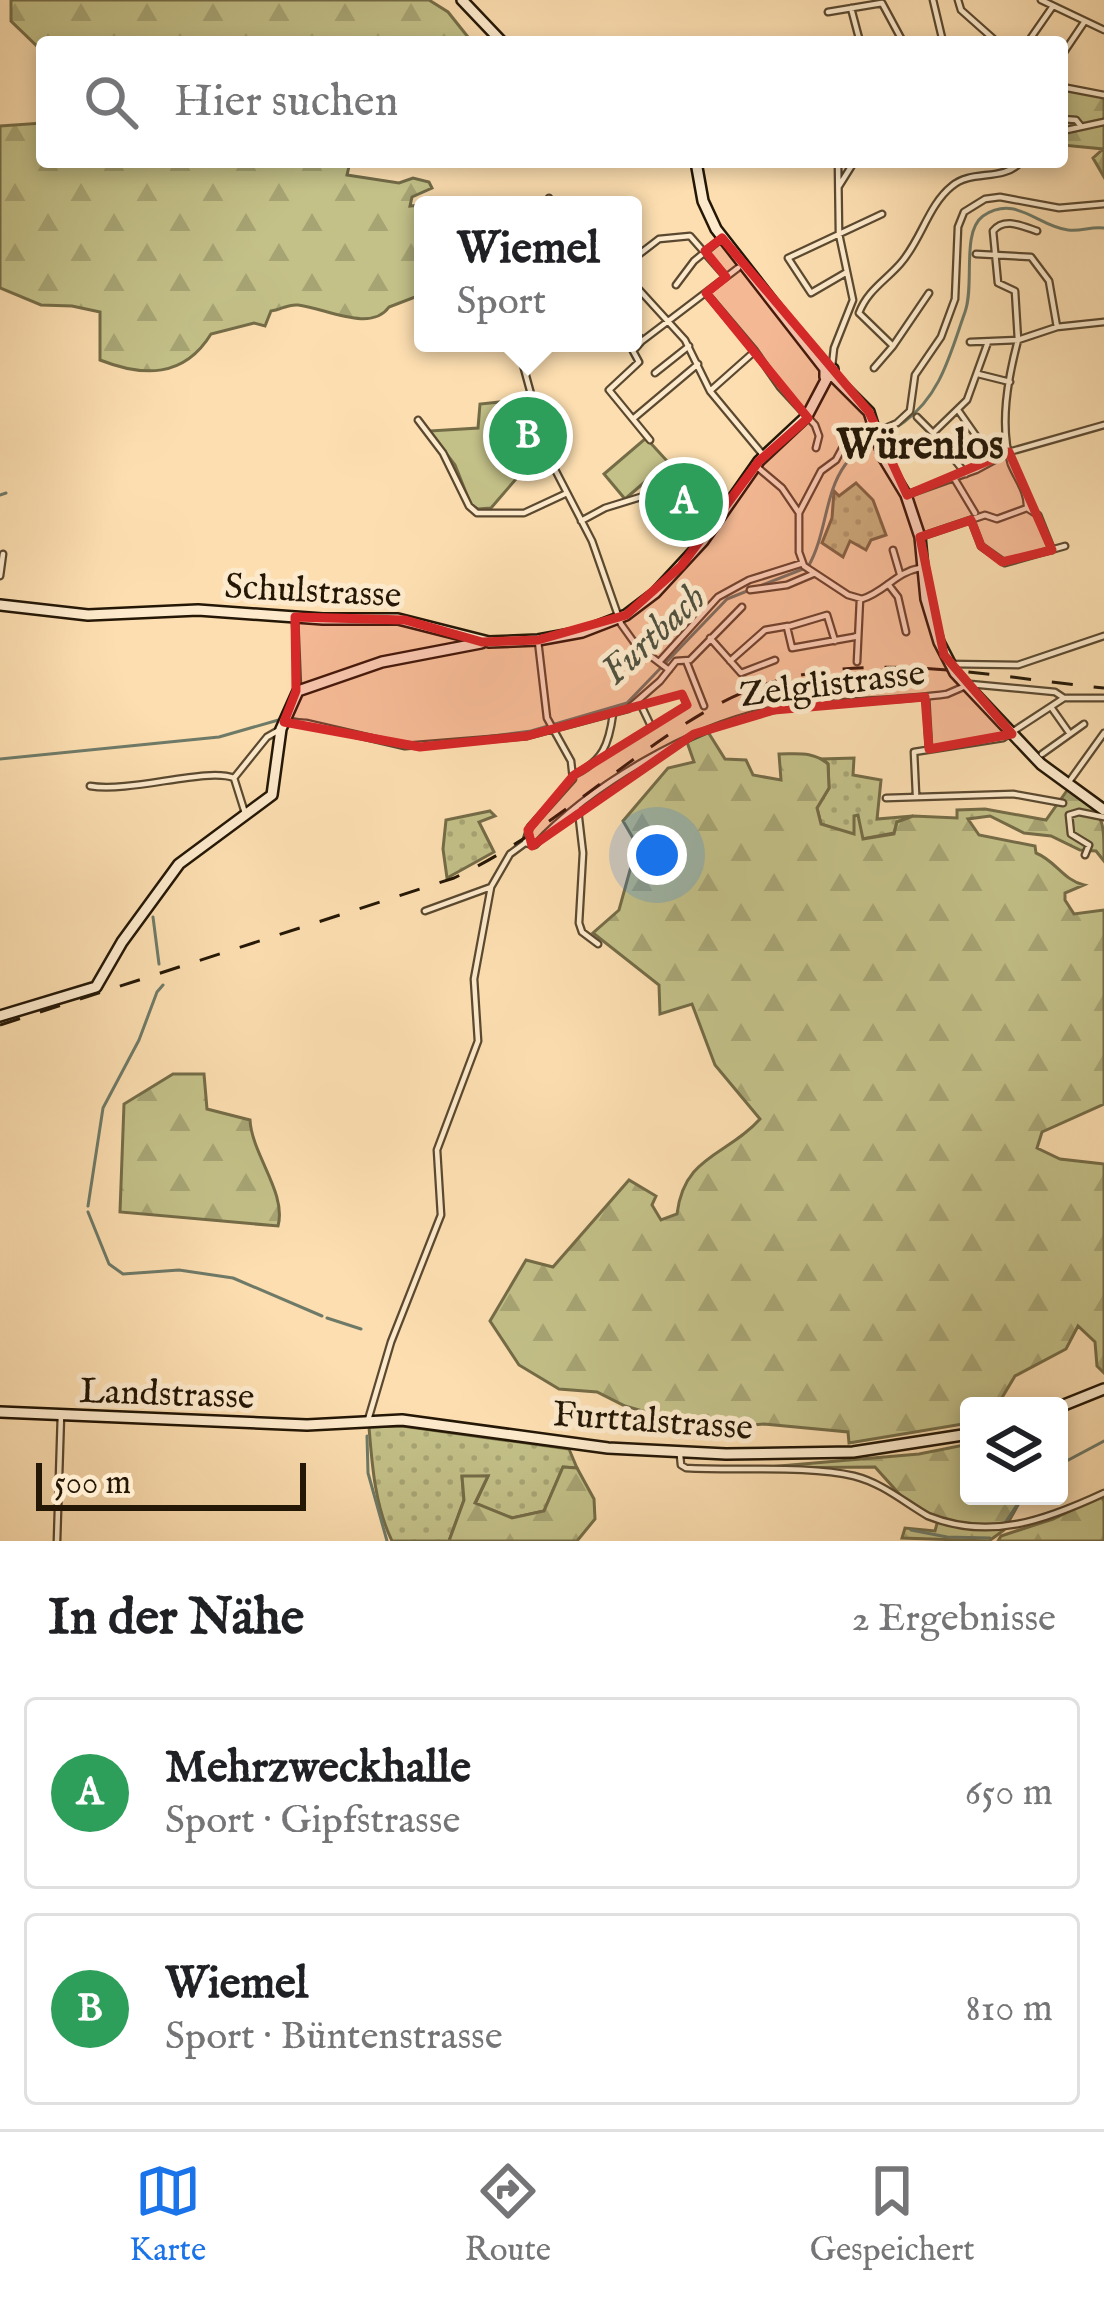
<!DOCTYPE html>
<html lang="de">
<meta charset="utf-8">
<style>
:root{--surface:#fff;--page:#f6f6f6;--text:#202124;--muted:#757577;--line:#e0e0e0;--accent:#1a73e8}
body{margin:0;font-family:"IM FELL English",serif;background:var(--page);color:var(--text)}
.controls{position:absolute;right:36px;bottom:36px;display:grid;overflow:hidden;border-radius:12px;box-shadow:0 6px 18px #0003}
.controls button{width:108px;height:108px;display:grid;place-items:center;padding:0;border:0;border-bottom:3px solid var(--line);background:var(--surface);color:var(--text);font:60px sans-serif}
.scale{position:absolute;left:36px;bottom:30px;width:270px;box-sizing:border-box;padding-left:12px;border:6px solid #241706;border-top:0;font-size:33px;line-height:42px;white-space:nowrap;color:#241706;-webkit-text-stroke:9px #fdeacc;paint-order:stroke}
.you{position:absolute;left:657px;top:855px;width:42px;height:42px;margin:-30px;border:9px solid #fff;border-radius:50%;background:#1a73e8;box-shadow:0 0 0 18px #1a73e833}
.badge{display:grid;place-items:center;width:78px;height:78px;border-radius:50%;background:var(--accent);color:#fff;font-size:39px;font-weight:700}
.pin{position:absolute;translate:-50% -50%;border:6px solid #fff;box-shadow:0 3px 12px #0006}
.popup{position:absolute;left:414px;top:196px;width:228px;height:156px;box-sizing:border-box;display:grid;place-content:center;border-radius:12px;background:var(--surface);filter:drop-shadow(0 3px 9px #0005);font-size:39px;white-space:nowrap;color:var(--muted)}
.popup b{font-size:45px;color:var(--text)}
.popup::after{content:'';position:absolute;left:50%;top:100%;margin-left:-24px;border:24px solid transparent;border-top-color:var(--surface)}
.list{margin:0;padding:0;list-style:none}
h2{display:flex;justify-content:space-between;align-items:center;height:156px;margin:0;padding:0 48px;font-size:51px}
h2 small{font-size:39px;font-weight:400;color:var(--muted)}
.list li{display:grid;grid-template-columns:78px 1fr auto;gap:36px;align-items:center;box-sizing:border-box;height:192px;margin:0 24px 24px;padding:0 24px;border:3px solid var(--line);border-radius:12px}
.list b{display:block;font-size:45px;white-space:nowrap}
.list p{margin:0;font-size:39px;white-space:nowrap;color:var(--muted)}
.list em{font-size:39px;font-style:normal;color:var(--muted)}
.icon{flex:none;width:66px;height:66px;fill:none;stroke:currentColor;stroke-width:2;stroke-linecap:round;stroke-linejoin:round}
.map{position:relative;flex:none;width:1104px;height:1541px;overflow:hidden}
.search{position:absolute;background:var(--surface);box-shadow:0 6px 18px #0003;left:36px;right:36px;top:36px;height:132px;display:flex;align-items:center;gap:30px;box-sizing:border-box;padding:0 42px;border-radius:12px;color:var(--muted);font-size:45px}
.sheet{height:588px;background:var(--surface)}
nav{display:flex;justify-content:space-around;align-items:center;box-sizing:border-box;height:168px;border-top:3px solid var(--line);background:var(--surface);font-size:33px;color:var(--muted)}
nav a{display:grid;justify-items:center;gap:6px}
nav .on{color:var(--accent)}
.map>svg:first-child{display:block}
.grass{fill:url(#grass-dots);stroke:#746c47;stroke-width:3}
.forest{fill:url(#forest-firs);stroke:#746c47;stroke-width:3}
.garden{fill:#c3c088;stroke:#746c47;stroke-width:3}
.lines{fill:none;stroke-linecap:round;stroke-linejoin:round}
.stream{stroke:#6e7a68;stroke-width:3}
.street-casing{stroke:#5a4930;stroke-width:9}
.secondary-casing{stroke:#241706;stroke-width:14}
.street{stroke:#fdeacc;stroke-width:4.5}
.secondary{stroke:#fdeacc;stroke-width:9}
.rail{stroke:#241706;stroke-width:3;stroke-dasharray:21 21;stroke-linecap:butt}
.marked{fill:#d62828;fill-opacity:0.2;stroke:#d62828;stroke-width:9;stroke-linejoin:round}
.labels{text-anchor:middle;stroke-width:10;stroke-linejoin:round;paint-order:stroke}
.street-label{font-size:36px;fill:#241706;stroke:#fdeacc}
.water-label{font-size:39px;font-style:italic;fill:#4f513f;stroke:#fdeacc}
.quarter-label{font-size:42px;font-weight:bold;fill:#241706;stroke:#fdeacc}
</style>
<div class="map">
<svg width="1104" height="1541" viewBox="0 0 1104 1541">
<defs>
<pattern id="grass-dots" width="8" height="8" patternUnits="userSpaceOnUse" patternTransform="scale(3)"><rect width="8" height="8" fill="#c3c088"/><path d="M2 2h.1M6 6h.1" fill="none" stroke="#a7a474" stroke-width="1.8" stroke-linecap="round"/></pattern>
<pattern id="forest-firs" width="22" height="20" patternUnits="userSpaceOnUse" patternTransform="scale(3)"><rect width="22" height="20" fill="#c3c088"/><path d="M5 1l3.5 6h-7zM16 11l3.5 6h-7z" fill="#a7a474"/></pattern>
</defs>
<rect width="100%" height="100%" fill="#fcdeb0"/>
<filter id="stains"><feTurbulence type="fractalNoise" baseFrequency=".00167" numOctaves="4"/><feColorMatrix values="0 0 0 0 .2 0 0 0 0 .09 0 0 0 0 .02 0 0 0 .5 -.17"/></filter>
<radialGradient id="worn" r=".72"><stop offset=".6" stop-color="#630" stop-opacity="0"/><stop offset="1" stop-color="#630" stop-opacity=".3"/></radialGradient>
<path class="grass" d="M856 483 873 500 886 535 871 540 866 550 850 541 843 557 822 543 832 518 834 491 839 496Z
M854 758 853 775 881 780 877 819 913 816 897 822 894 833 862 839 821 824 817 808 829 788 828 764 823 759Z
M490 811 495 816 479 822 494 852 447 878 443 849 446 820Z
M402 1426 569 1449 577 1468 563 1467 544 1511 512 1518 475 1504 488 1476 462 1477 464 1500 449 1541H392C375 1506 372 1465 369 1427Z"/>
<path class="forest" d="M11 0H429L448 12 472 42H42V51L11 21Z
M1065 88 1104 95V177L1093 158 1103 149 1062 145Z
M42 123V162H350L347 175 399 183 413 178 429 182 432 188 412 197 410 206 421 205 423 209V294L389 307C371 333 325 308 298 305 287 304 281 310 271 311L265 326 254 323 211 334C184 378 143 377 100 360V312L72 306 41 305 0 288V126Z
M708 732 725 759 746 760 753 775 781 780 779 754C798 754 813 751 828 764L829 788 817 808 821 824 854 834V816L858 815 863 839 894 834 897 822 913 816 957 818V810L985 809 1046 820 1068 789C1104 816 1104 814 1104 861L1096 851 1080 850 1051 836 1024 833 990 816 968 819 979 835 1035 846 1036 853C1056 861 1063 880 1084 885L1065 893V900L1074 914 1104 910V1104L1042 1132 1037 1148 1060 1159 1104 1164V1373L1097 1366 1095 1342 1078 1326 1066 1349 1015 1376 997 1406H969V1423L849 1443 848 1432 764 1424 705 1429 625 1406 597 1392 559 1389 519 1365 490 1321 526 1260 553 1267 629 1180 656 1196 652 1205 661 1220 677 1214C684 1155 727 1156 760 1119L715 1065 692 1004 660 1014 659 985 593 933 619 910 637 845 623 821 668 768 694 762 687 742Z
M173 1074H204L207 1109 250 1120C252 1155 287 1193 278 1226L120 1212 124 1104Z
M969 1444V1496H1023L1004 1530 989 1541 902 1538 905 1528 935 1531 938 1520 902 1497 875 1467 757 1468 919 1454Z
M563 1467 577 1468 594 1499 595 1519 577 1541H449L464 1500 462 1476H488L475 1503 512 1518 544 1511Z
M1101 1496 1104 1501V1541H998L1001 1536 1053 1519Z"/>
<path class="garden" d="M500 402 502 423 515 422 514 431 529 443 526 449 535 457 491 508 478 509 471 505 455 465 429 431 478 428 480 404Z
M646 438 668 462 625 499 604 474Z"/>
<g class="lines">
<path class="stream" d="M0 495 6 493
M292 718 402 742 423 743
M469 739 531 731 627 703 727 599 808 567C827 534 824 494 845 465 862 441 882 438 904 422 941 395 950 354 965 312 975 285 961 232 983 216 1016 194 1037 226 1068 230 1081 232 1091 226 1104 228
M0 759 219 737 282 719
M153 917 159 964
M88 1206 103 1108 139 1040 157 992 163 985
M88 1212 109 1264 123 1274 179 1270 233 1278 322 1316
M327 1318 361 1329
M367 1436 368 1473 387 1541
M1059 1465 1104 1441
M1001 1529 1023 1496
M911 1530 947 1537 990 1538"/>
<g class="street-casing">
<path id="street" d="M933 0 943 42
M958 0 961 10 997 42
M1041 0 1104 30
M851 8 860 42
M828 12 882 3 903 42
M943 42H961
M1028 42 1053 6
M1062 55 1085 21
M1062 87 1104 95
M1062 119 1076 120 1080 125
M1062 131 1104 122
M839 186 854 162
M549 198 551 205
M976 254 1031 257 1049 281 1057 327
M633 259 659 239 690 236 726 277
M847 272 811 293 788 258 882 214
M633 283 685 340 710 391 764 456
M676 285 694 261 722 238
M706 293 755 351 780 387 815 425 819 436 816 448
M859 313C867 291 885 281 900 264 921 241 928 205 952 186 972 169 1002 182 1021 162
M859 313 893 346 874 368
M633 329 642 341 738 268
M641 342 633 351 639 362 609 390 650 440
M970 342 1018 340 1015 291 998 283 993 231C1004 217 1022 226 1037 231
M517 343 548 456 592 541 621 624 636 645 669 670
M893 346 929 293
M832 366 834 348 853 300 839 234 838 162
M655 373 689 346
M978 374 1010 382
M710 391 755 351
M958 410 993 460
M917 417 933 433
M634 418 698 364
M418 420 443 453 469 506 477 513H524L567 493
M756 466 782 488 799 513V552L804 566 848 595 862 599C885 592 896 572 920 568
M966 474 933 433 967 400 988 342
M954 478 975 513
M906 495 976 470 1009 452 1104 425
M1027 508 1038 515 1052 550
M799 513 821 471 836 460 843 447 897 423 910 411 915 375 941 337 955 299 958 227 964 212 985 199 1000 197 1059 208 1104 204
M971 520 981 546 1005 563 1065 546
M581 521 605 508 686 483 720 516
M923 536 985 515 997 519 1027 508C1028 491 1017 479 1011 464 999 425 1008 378 1018 340L1057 327 1104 322
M893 550 900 574
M0 576 3 554
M888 584 898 597 906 632
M750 590 787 585 813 574
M295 619 298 691
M710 638 741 673 775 660
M835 641 827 615 787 627 792 648 854 637 857 636
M660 661 718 597 749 580 803 563
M730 661 765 630 788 626
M857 662 860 599
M687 663 704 706
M949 664 1018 665 1104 636
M926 697 929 749
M639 701 651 726
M1051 707 1070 734
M285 722 306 723 405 746 527 736 628 709 660 681 676 661 690 660 742 607
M1042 754 1084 724
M574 775C603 761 609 744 613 714
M234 778 267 737 281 729
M234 778 245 813
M1071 779 1104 733
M90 786C131 793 207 767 234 778
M916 794 914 752 1003 738 1064 698H1104
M886 798 1013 794 1063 803
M578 810 583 853 579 923 582 932 598 944
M525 843 535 845C591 785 691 726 773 710 830 700 890 702 947 694L970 684 1055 692 1064 698
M1085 855 1089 845 1071 834 1069 815 1079 812 1104 817
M425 911 491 887 510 854 525 843 530 827 573 779 571 761 547 718 538 641
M368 1420 391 1342 441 1215 437 1150 478 1041 474 979 491 887
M680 1455 681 1465 686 1468C737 1471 807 1465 854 1476 882 1483 904 1502 928 1516 990 1541 1046 1520 1104 1493
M57 1541 61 1414"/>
</g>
<g class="secondary-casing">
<path id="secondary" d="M462 0 502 42
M696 162 703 201 716 229 825 369
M833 376 825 377V369H833V376L869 412 883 457 906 495 920 537 926 599 939 642 955 673 1041 764 1104 810
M0 605 88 615 198 610 323 619H398L489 642 538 640 582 632 626 615 655 593 703 541 759 461 807 416 827 378
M0 1016 96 987 122 942 179 864 272 795 281 729 298 691 382 662 481 643
M1059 1407 1104 1389
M0 1412 307 1425 402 1420 608 1448 726 1454 853 1452 969 1434"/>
</g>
<use href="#street" class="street"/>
<use href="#secondary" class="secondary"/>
<path class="rail" d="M0 1025 454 878C546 835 620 761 708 710 829 639 972 675 1104 688"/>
</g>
<path class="marked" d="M722 238 869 412 907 495 1009 452 1052 550 1002 562 981 546 971 520 920 537 944 655 1012 734 929 749 925 697 774 710 694 734 532 846 528 830 574 775 687 705 682 694 527 736 420 747 284 722 296 691 295 617 405 620 482 642 538 640 626 615 681 566 759 461 808 418 706 293 726 277 705 251Z"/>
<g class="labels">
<g class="street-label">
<text transform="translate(313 589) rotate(3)" y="13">Schulstrasse</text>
<text transform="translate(832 682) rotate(-7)" y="13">Zelglistrasse</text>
<text transform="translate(167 1392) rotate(2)" y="13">Landstrasse</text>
<text transform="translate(653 1419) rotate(4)" y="13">Furttalstrasse</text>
</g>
<g class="water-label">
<text transform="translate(652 633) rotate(-43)" y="14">Furtbach</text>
</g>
<g class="quarter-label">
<text x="920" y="458">Würenlos</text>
</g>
</g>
<rect width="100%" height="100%" filter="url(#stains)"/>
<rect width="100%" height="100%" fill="url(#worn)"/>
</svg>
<div class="controls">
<button><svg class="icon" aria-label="layers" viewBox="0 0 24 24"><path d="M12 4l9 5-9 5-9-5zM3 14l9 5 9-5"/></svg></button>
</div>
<div class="scale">500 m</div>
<div class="you"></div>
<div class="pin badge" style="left:684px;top:502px;background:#2e9e5b">A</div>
<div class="pin badge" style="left:528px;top:436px;background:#2e9e5b">B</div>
<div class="popup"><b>Wiemel</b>Sport</div>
<div class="search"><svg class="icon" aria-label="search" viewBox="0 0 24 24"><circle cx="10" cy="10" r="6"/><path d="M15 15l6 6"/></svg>Hier suchen</div>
</div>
<section class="sheet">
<h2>In der Nähe<small>2 Ergebnisse</small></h2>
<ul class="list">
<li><span class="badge" style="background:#2e9e5b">A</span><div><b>Mehrzweckhalle</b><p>Sport · Gipfstrasse</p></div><em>650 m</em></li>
<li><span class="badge" style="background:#2e9e5b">B</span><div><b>Wiemel</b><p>Sport · Büntenstrasse</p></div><em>810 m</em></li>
</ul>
</section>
<nav>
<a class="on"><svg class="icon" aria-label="map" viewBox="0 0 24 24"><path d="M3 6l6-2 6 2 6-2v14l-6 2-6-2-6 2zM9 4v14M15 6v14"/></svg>Karte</a>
<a><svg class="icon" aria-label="directions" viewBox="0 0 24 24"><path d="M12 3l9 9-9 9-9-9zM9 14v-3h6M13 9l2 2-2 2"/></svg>Route</a>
<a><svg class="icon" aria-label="saved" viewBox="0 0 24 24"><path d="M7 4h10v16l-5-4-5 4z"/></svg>Gespeichert</a>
</nav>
